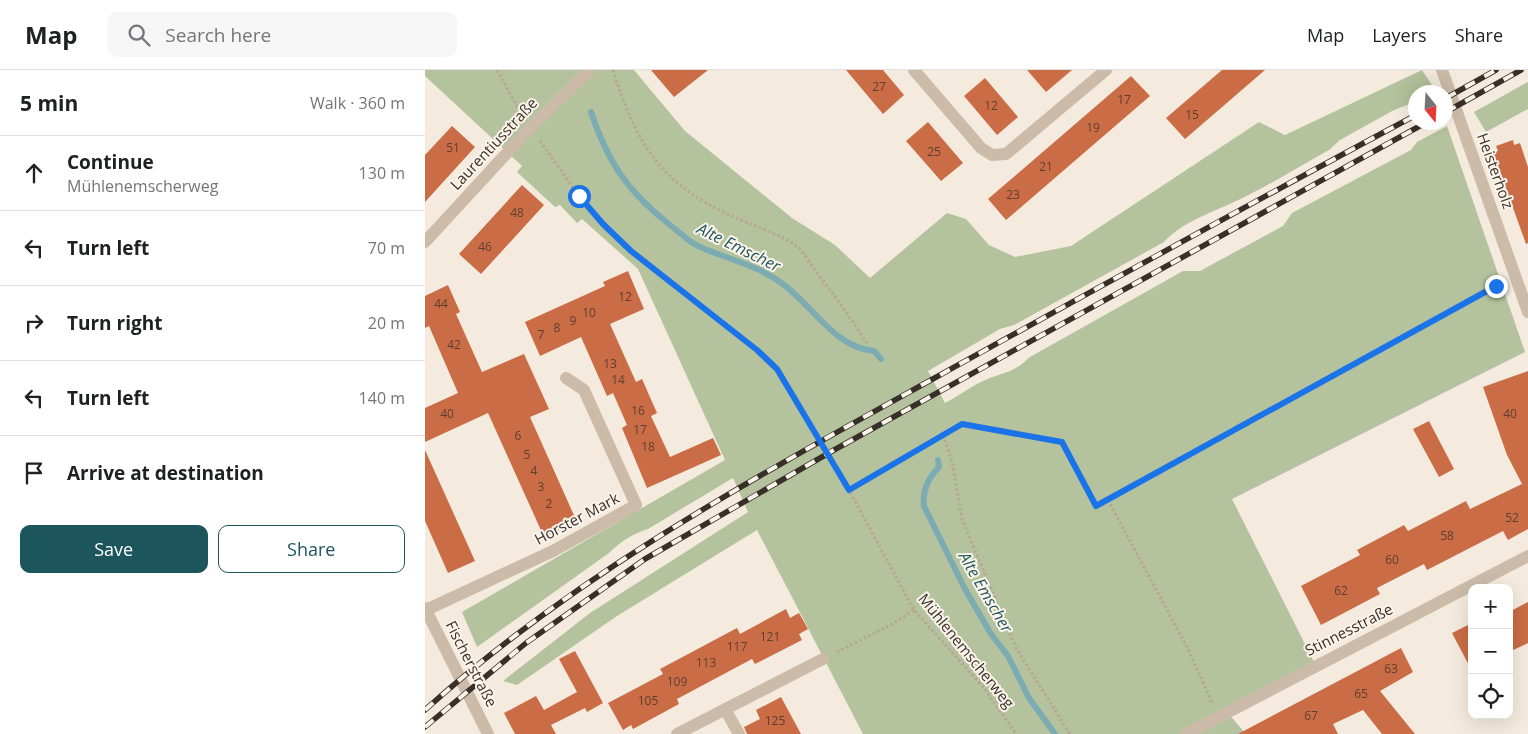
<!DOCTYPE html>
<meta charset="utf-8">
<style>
:root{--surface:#fff;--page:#f6f6f6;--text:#202124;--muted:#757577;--line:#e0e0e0;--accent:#1d555d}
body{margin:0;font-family:"Open Sans",sans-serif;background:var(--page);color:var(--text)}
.controls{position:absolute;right:15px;bottom:15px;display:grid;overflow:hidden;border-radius:10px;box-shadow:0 5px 20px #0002}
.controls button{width:45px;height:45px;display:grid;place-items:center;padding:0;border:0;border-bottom:1px solid var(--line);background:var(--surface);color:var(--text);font:25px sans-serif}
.compass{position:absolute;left:983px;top:15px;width:45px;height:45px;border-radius:50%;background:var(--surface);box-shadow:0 5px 20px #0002;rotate:162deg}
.stop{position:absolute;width:15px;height:15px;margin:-11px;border:4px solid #1a73e8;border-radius:50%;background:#fff}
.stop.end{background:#1a73e8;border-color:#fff;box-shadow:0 1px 5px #0008}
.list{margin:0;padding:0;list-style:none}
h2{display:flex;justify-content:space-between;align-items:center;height:65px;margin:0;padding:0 20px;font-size:21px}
h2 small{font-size:16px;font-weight:400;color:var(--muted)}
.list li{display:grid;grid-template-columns:32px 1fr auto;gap:15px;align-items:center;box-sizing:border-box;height:75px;padding:0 20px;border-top:1px solid var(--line)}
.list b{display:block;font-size:19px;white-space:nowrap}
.list p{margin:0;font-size:16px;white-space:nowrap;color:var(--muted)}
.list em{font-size:16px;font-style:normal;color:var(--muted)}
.actions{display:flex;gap:10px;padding:15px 20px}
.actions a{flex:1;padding:11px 0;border:1px solid var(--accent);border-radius:10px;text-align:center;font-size:18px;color:var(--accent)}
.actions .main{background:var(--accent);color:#fff}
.icon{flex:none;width:28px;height:28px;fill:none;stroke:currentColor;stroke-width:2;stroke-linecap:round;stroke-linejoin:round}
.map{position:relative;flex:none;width:1103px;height:664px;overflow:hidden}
header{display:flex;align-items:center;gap:30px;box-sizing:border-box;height:70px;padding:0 25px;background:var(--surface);border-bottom:1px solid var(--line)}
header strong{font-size:24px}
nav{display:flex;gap:28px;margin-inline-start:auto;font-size:18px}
.search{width:350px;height:45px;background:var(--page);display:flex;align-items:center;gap:12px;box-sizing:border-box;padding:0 18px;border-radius:10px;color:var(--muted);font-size:19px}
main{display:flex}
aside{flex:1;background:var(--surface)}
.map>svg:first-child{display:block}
.green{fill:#b4c39d}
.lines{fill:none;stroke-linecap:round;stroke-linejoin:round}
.stream{stroke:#7cacb2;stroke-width:6}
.building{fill:#ca6d46}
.path{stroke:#b8a593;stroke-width:3;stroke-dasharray:2.5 2.5;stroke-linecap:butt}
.minor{stroke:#ccbba9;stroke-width:12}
.rail-casing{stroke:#392f29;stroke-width:5.5}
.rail{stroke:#fbf4eb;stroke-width:4;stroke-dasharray:11;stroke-linecap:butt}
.route{stroke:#1a73e8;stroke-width:6}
.labels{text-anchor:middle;stroke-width:4;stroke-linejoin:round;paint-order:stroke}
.number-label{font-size:12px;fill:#5d3e30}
.street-label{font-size:15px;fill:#392f29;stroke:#fbf4eb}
.water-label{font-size:16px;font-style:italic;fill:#1d555d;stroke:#fbf4eb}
</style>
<header>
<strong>Map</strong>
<div class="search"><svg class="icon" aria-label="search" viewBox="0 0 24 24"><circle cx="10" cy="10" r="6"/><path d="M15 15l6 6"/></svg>Search here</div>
<nav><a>Map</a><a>Layers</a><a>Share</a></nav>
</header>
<main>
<aside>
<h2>5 min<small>Walk · 360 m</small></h2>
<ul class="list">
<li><svg class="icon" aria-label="ahead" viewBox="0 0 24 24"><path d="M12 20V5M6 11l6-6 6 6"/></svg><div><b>Continue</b><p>Mühlenemscherweg</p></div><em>130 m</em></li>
<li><svg class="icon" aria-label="left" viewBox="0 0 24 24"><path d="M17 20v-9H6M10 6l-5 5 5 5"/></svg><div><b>Turn left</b></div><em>70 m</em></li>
<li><svg class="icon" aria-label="right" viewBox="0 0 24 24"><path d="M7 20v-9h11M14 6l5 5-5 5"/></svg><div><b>Turn right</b></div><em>20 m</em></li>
<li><svg class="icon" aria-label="left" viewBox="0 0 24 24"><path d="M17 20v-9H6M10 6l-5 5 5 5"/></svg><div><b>Turn left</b></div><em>140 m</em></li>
<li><svg class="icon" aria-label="arrive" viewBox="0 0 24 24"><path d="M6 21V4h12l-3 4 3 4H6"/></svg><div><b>Arrive at destination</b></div></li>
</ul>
<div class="actions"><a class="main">Save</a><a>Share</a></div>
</aside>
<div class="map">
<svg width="1103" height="664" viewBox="0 0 1103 664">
<rect width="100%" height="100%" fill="#f4ebde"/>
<path class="green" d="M0 0H209L260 61 367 148 410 175 445 208 522 143 541 149 564 175 590 187 646 176 834 52 860 65 997 0 1011 21 991 22 990 32 969 40 915 70 904 80C873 97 842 117 809 132 784 144 759 151 739 172L589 255 575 259 503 301 520 333C535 325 549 314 565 308 583 301 589 302 605 287L758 201H775L858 156 867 143 986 80 992 72 1022 56 1100 282 807 429 891 596 802 642 821 664H438L332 460 192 546 92 615 78 611 165 543 323 442 308 408 223 459C207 464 196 471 184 483L52 577 37 542 300 390 213 199 157 149 152 153 135 135 130 137 92 102 97 96 0 6Z
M1103 12V39L1061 62 1049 42Z"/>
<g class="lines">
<path class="stream" d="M166 42C183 93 203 122 245 155 254 162 263 171 273 176 301 189 334 195 359 215 390 238 409 277 449 281L456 289
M513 390 514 397C503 408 497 420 499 436L540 519 566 564 583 586 604 628 630 664"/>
</g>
<path class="building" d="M226 0H283L249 27Z
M421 0H458L479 25 458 44Z
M602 0H647L621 22Z
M797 0H840L760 69 741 48Z
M706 6 725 26 581 150 563 129Z
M560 8 593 47 572 65 539 26Z
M503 52 538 93 516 111 481 71Z
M27 56 50 77 0 132V85Z
M1088 70 1089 75 1095 73 1103 97V173L1101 174 1068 82 1073 81 1071 76Z
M97 115 119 135 56 204 34 184Z
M203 201 219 239 185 254 211 312 217 309 232 343 226 346 245 387 288 368 296 385 222 418 197 358 202 355 188 323 182 326 156 267 115 286 100 252 180 216 178 212Z
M23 215 35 242 31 244 57 302 99 284 124 339 105 347 152 452 119 467 63 343 0 372V338L33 323 4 256 0 258V226Z
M1103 301V459L1083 470 1078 461 1002 500 999 494 952 518 955 524 896 555 876 516 935 485 932 480 979 455 983 461 1041 431 1045 439 1097 414 1082 385 1058 317Z
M1004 351 1029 399 1014 407 988 359Z
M0 380 50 491 23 503 0 451Z
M1103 532V573L1084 582V542Z
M361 539 365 548 374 543 383 559 374 564 377 570 330 594 327 589 252 629 254 634 208 659 206 655 198 660 183 633 238 604 235 599 312 558 315 564Z
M1047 553V601L1027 563Z
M976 578 988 602 955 621 990 664H957L938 640 908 654 913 664H813Z
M150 581 178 633 162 642 160 638 126 655 131 664H90L79 643 111 626 119 640 152 622 134 589Z
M356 627 376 664H322L319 657 335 649 331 640Z"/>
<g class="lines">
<path class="path" d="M72 0 97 45
M188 0C211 72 234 113 305 145 323 154 355 164 370 175 378 181 384 192 389 199 408 224 426 247 442 274
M115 71 154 126 178 154 206 181 332 280 353 299 424 420 489 540 559 618 591 664
M518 365 527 391 537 449 591 578 645 664
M424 420 537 354 637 372 671 436 682 430
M412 582 469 553 489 540
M787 632 763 579 683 430 1076 214"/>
<path class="minor" d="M489 0 556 78 567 85 581 84 681 0
M1017 0 1103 242
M0 172 105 58 165 0
M0 538 63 664
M1 540 128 481 211 435 159 320 141 308
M300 639 314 664
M252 664 398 589
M761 664 1103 486"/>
<g class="rail-casing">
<path id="rail" d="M1021 28 1071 0
M1021 42 1096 0
M0 640C151 504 329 408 506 310 667 221 828 132 991 45
M0 657 101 573 220 489 409 380 1002 52"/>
</g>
<use href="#rail" class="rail"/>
</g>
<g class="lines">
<path class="route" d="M154 126 178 154 206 181 332 280 352 299 424 420 537 354 637 372 671 436 1071 216"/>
</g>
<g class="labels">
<g class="number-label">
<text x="454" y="21">27</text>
<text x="699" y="34">17</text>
<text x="566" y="40">12</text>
<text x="767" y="49">15</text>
<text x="668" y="62">19</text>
<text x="28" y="82">51</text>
<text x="509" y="86">25</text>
<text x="621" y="101">21</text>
<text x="588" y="129">23</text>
<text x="92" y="147">48</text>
<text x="60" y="181">46</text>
<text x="200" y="231">12</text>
<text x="16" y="238">44</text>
<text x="164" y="247">10</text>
<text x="148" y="255">9</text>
<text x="132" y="262">8</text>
<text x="116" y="269">7</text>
<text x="29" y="279">42</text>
<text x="185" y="298">13</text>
<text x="193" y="314">14</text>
<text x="213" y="345">16</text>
<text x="22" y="348">40</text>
<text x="1085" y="348">40</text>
<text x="215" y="364">17</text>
<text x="93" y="370">6</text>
<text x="223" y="381">18</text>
<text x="102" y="389">5</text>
<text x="109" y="405">4</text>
<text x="116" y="421">3</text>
<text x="124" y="438">2</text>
<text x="1087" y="452">52</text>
<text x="1022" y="470">58</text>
<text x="967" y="494">60</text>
<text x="916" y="525">62</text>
<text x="345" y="571">121</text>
<text x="312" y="581">117</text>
<text x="281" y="597">113</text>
<text x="966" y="603">63</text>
<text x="252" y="616">109</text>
<text x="936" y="628">65</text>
<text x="223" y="635">105</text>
<text x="886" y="650">67</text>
<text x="350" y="655">125</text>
</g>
<g class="street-label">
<text transform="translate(69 74) rotate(-47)" y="5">Laurentiusstraße</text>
<text transform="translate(1070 101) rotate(70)" y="5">Heisterholz</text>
<text transform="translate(152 449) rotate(-28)" y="5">Horster Mark</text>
<text transform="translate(924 560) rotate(-27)" y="5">Stinnesstraße</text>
<text transform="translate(541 581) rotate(51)" y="5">Mühlenemscherweg</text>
<text transform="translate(46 594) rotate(63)" y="5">Fischerstraße</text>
</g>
<g class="water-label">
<text transform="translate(314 177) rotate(26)" y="6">Alte Emscher</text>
<text transform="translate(561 522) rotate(60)" y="6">Alte Emscher</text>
</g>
</g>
</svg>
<div class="controls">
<button>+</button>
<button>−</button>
<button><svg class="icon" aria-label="locate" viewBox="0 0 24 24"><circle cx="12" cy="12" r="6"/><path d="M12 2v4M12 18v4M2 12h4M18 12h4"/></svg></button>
</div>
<svg class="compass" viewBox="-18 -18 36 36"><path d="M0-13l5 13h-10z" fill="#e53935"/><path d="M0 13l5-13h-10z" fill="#757577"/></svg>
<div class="stop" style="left:154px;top:126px"></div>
<div class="stop end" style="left:1071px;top:216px"></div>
</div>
</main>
